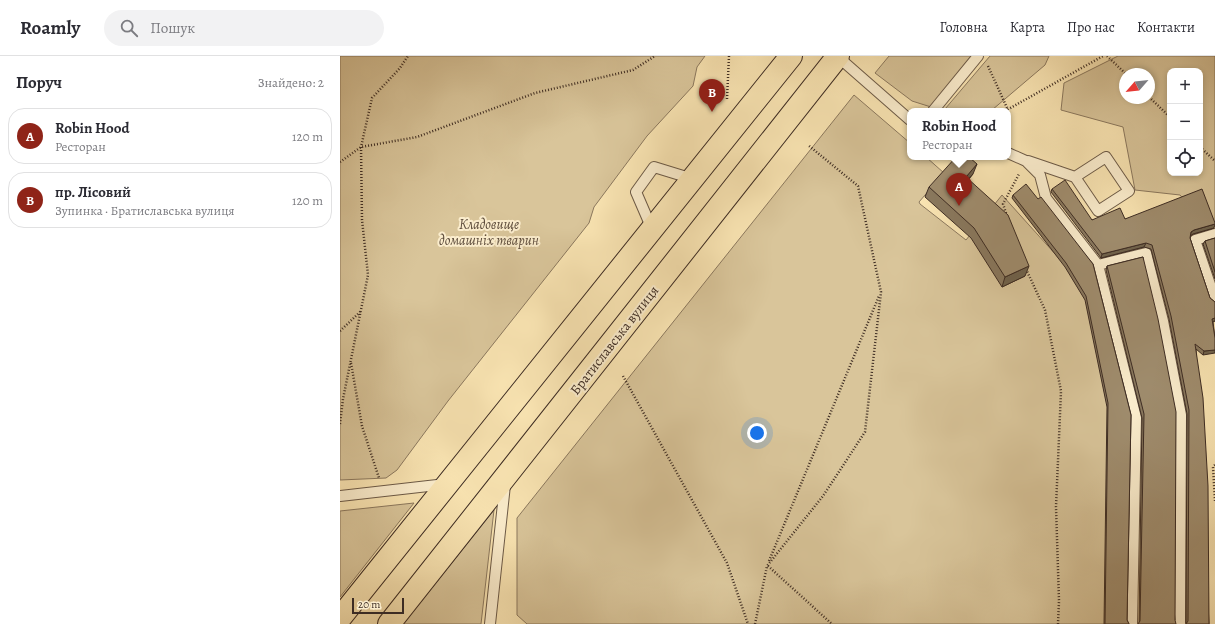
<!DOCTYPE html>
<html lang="uk">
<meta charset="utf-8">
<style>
:root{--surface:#fff;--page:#f2f2f3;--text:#2b2b33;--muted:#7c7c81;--line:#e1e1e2;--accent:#8f2418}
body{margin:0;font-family:Alegreya,serif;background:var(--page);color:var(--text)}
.controls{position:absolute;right:12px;top:12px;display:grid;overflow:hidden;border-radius:8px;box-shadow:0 2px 6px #0003}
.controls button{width:36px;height:36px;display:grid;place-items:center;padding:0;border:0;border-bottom:1px solid var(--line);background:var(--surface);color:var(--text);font:20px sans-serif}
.compass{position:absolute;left:779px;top:12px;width:36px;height:36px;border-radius:50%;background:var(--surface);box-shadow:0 2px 6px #0003;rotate:242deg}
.scale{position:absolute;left:12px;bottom:10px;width:52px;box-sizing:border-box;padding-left:4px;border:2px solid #3d2c23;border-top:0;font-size:11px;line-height:14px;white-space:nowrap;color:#3d2c23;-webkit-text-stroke:3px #fbedcd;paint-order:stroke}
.you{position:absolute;left:417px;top:377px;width:14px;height:14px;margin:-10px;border:3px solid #fff;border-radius:50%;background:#1a73e8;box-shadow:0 0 0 6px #1a73e833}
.badge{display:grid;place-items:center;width:26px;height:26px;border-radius:50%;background:var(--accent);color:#fff;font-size:13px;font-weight:700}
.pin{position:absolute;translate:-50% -33px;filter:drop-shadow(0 1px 2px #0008)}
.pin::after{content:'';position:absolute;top:21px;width:14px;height:12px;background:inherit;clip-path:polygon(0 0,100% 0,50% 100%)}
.popup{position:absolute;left:567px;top:52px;width:104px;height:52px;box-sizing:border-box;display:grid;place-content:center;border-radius:8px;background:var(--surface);filter:drop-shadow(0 1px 3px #0005);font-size:13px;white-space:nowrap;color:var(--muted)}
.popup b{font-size:15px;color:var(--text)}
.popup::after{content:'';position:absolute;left:50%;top:100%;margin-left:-8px;border:8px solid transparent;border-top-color:var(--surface)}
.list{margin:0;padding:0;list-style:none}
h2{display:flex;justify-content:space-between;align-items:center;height:52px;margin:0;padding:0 16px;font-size:17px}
h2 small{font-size:13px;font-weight:400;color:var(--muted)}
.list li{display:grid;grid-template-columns:26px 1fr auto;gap:12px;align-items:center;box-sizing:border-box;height:56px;margin:0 8px 8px;padding:0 8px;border:1px solid var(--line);border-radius:16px}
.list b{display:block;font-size:15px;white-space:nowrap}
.list p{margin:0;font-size:13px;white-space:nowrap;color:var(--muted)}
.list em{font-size:13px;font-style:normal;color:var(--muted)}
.icon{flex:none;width:22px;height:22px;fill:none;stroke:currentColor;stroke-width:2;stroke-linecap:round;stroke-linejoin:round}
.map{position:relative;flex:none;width:875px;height:568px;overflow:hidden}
header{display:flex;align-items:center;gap:24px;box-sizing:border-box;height:56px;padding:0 20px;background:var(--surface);border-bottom:1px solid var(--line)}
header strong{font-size:19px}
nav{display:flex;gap:22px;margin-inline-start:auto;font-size:14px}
.search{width:280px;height:36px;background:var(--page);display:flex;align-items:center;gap:10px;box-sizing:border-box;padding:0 14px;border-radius:22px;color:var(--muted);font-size:15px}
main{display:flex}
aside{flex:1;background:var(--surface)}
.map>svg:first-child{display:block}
.green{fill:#d9c59a;stroke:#8b785e;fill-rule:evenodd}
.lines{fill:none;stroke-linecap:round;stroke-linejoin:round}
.service-casing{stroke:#6c5a47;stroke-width:12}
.primary-casing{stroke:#3d2c23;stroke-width:24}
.path{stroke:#3d2c23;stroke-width:2.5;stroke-dasharray:1 2;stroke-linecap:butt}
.service{stroke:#fbedcd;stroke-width:10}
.primary{stroke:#f9e4b2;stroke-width:22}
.wall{fill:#89785e;stroke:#3d2c23}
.shaded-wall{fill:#6f624c;stroke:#3d2c23}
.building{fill:#9f8c6d;stroke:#3d2c23}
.labels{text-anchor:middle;stroke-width:4;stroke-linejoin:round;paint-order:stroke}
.park-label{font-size:14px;font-style:italic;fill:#5c4b3b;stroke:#fbedcd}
.street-label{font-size:14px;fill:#3d2c23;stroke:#fbedcd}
</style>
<header>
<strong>Roamly</strong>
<div class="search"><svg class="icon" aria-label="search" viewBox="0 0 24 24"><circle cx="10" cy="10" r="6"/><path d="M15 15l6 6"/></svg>Пошук</div>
<nav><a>Головна</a><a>Карта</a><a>Про нас</a><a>Контакти</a></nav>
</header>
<main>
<aside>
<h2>Поруч<small>Знайдено: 2</small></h2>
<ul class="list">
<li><span class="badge">A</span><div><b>Robin Hood</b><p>Ресторан</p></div><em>120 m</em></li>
<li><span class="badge">B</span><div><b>пр. Лісовий</b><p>Зупинка · Братиславська вулиця</p></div><em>120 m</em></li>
</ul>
</aside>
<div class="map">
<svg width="875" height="568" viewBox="0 0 875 568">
<rect width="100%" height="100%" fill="#f9e4b2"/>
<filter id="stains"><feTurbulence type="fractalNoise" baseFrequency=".005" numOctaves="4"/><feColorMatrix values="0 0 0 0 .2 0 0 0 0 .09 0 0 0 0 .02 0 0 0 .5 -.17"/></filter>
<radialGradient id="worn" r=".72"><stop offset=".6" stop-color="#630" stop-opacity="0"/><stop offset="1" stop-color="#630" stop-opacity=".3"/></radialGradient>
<path class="green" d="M0 0H365L357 11 353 30 307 80 254 151 249 167 108 345 57 414 46 422 0 424Z
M549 0H633L591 51 572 45 535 17Z
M650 0H709L705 9 652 54 610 55 605 53Z
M778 0H875V168L868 171 840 139 795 134 783 71 721 54 724 27ZM830 15H860V117H830ZM785 18H809V42H785Z
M514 39 570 87V101H586L604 117 579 146 580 148 626 184 662 139 743 229 770 346 765 568H187L177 559V462Z
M74 447 0 541V455Z
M154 454 141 568H63Z"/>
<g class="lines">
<g class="service-casing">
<path id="service" d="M497 0 570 64
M593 55 638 0
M668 97 686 105 700 119 706 142 758 209 796 362 792 568
M688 105 735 121 758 155 789 135 766 101 735 121
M312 173 296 136 314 111 353 123
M875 178 855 184 875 243
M758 209 806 197 823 265 841 359 840 568
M0 440 106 428
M150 568 165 429"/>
</g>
<g class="primary-casing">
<path id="primary" d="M0 562 451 0
M49 568 498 0"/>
</g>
<path class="path" d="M767 0 786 18
M648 10 668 54
M809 41 830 61
M387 43 389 0
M665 55 763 0
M860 91 875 105
M0 106 21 91 77 81 195 37 293 14 315 0
M667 160 663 148 679 118
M686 213 705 254 721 335 716 451 719 545 718 568
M0 275 20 256
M11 307 22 370 39 422
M283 320 387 507 408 568
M0 368 3 343 28 219 22 164 21 91 32 42 60 12 68 0
M875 409 873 411 875 445
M429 505 539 240
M428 510 492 568
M415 568 427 510 483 440 525 376 541 236 518 130 468 89"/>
<use href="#service" class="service"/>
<use href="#primary" class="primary"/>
</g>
<path class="wall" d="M633 118 629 123 685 220 662 231 631 182 585 141 589 131Z
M712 133 752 164 785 163 874 172 853 178 851 179 850 182 870 242 875 246V265L873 266 875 282 863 299 856 293 869 568 846 567 847 358 829 263 811 193 804 191 761 202 711 136Z
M673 139 698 143 753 208 791 359 787 564 789 568H764L767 351 745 244 725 211 672 142Z
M875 182V223L863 188 865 185Z
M803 201 835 564 799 567 802 362 766 214 767 210Z"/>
<path class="shaded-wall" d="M637 108 633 118 622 130 626 121Z
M875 168 874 172 853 178 850 180 851 176 854 174Z
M806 187 804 191 761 202 762 198Z
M689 210 685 220 662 231 665 221Z
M875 262V265L871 266 872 263Z
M875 294V297L863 299 864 295Z"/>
<path class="building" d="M616 101H629L637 108 626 121 668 159 689 210 665 221 634 172 589 131Z
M725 124 752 164 780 152 785 163 862 133 875 167V168L854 174 851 176 850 182 870 242 875 246V262L872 263 875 282V294L864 295 855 288 863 342 868 430 869 568H846L848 565 849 354 831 260 812 189 806 187 762 198 712 133Z
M686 128 698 143 701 141 753 208 791 359 787 564 789 568H765L768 347 746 240 726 207 673 139Z
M875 182V216L865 185Z
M803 201 818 263 836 356 835 564 836 568H798L800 565 804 358 767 210Z"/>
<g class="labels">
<g class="park-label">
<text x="149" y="173">Кладовище<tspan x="149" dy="16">домашніх тварин</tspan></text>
</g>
<g class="street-label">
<text transform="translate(274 284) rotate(-52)" y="5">Братиславська вулиця</text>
</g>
</g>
<rect width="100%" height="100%" filter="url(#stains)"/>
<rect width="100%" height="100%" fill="url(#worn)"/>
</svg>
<div class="controls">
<button>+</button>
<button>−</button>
<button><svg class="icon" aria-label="locate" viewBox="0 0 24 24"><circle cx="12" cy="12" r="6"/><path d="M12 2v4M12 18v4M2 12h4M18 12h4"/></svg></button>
</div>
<svg class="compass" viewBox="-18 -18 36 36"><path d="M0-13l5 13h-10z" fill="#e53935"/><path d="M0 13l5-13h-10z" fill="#7c7c81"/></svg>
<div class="scale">20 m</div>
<div class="you"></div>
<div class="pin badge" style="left:619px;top:150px">A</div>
<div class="popup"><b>Robin Hood</b>Ресторан</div>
<div class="pin badge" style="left:372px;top:56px">B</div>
</div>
</main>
